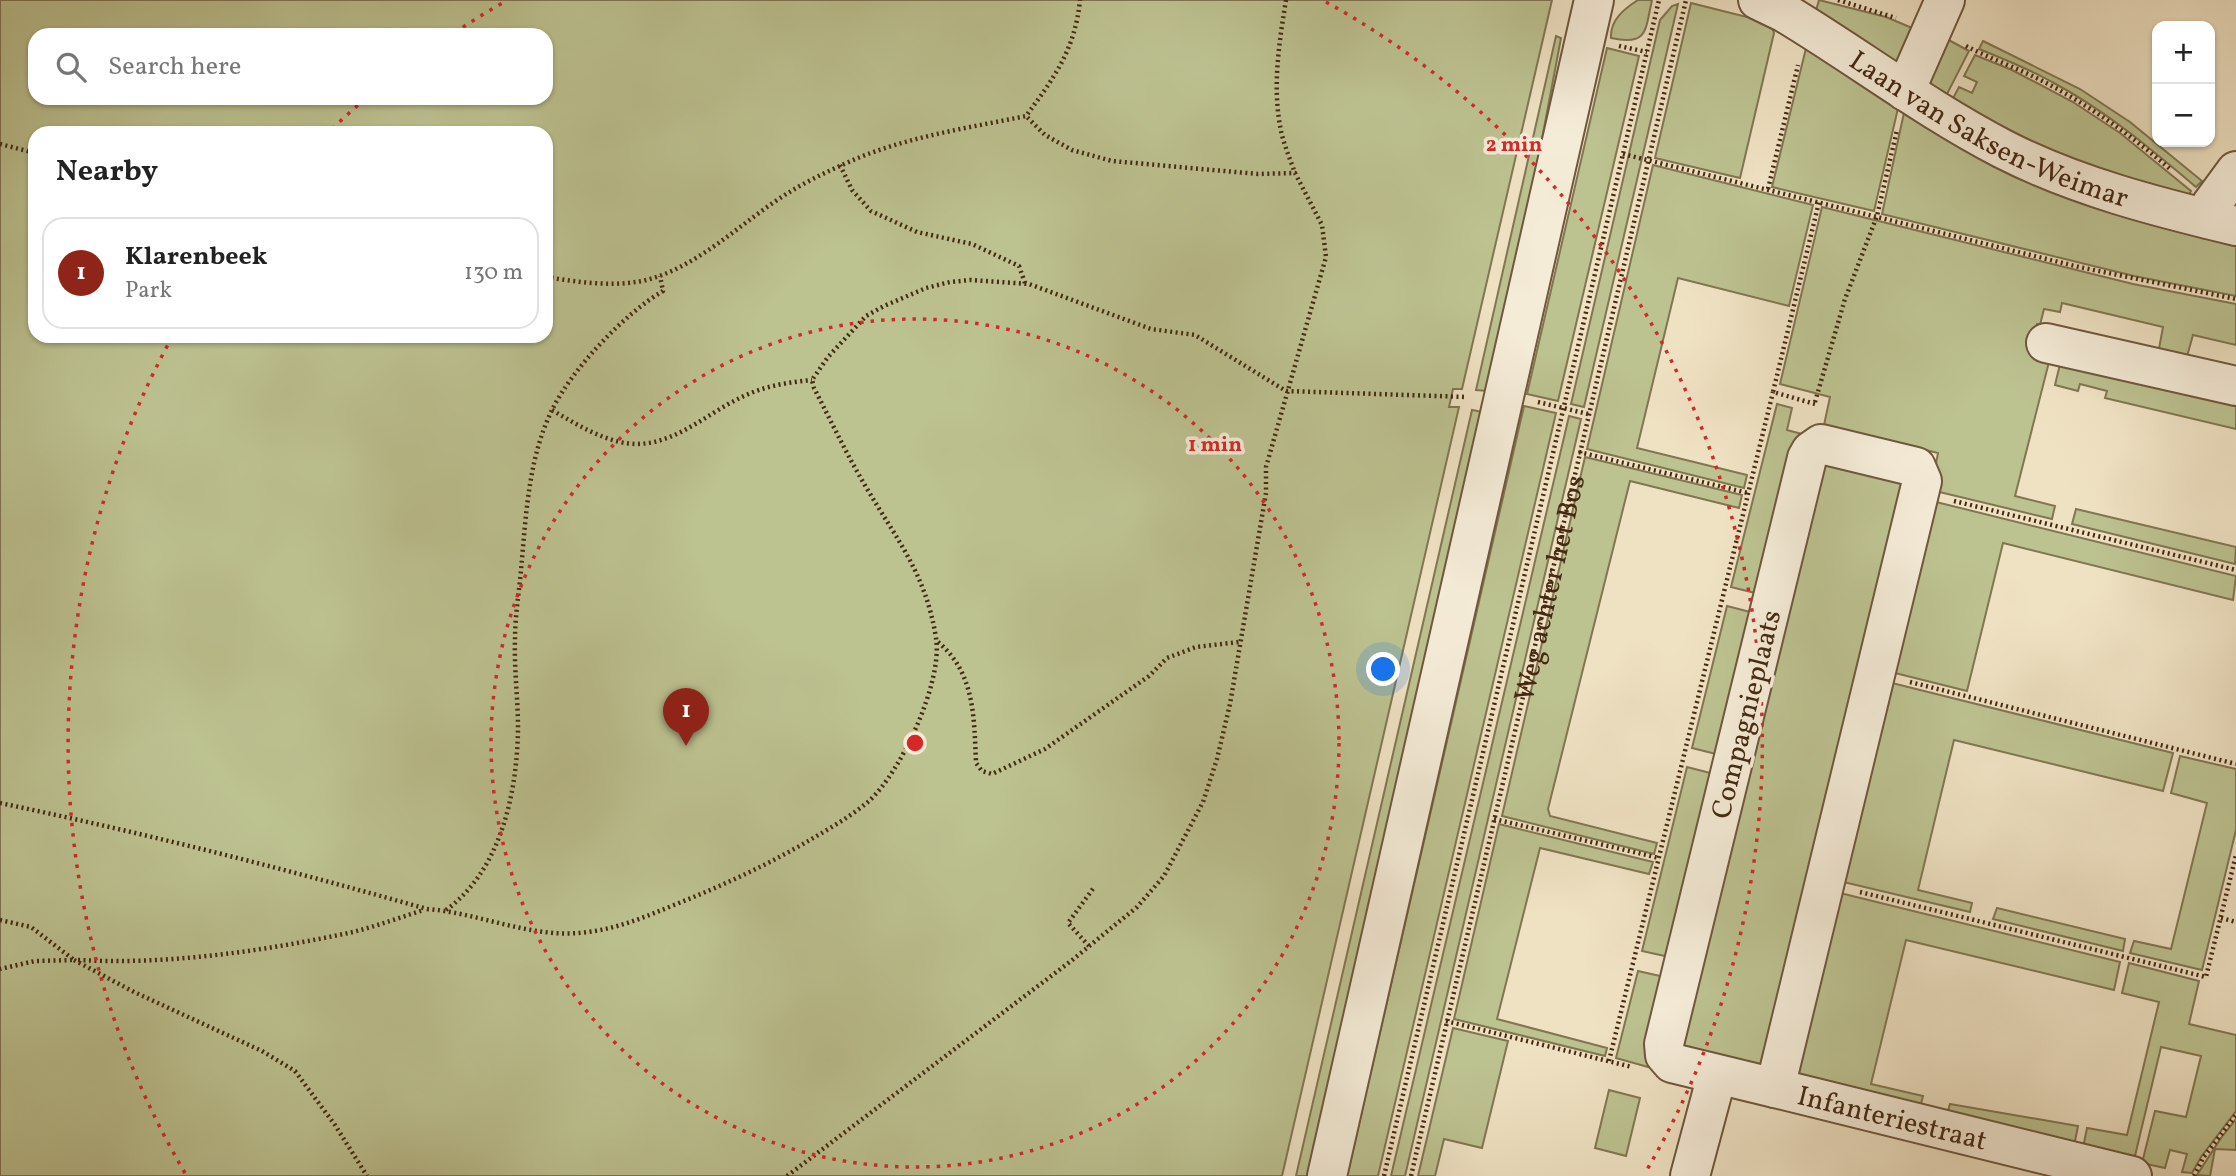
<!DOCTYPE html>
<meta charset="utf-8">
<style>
:root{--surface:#fff;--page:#f2f2f2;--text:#222;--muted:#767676;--line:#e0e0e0;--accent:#8f2418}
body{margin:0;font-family:Vollkorn,serif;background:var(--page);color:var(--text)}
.controls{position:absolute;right:21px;top:21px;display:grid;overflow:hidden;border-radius:14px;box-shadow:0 2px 5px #0004}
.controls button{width:63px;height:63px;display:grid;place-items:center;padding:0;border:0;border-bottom:2px solid var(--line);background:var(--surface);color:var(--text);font:35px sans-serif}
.you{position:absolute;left:1384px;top:670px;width:24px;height:24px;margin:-18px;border:5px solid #fff;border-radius:50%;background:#1a73e8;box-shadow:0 0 0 10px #1a73e833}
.badge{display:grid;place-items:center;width:46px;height:46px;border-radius:50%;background:var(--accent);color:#fff;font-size:23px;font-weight:700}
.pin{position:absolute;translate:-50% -58px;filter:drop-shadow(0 2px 4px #0008)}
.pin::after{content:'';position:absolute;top:37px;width:24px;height:21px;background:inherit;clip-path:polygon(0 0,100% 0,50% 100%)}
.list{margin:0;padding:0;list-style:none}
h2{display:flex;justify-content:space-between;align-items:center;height:91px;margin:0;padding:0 28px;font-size:30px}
h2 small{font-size:23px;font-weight:400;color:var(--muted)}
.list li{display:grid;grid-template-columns:46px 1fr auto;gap:21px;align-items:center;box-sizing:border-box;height:112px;margin:0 14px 14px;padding:0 14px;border:2px solid var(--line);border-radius:21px}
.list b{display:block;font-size:26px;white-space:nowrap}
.list p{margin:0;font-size:23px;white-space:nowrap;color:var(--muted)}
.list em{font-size:23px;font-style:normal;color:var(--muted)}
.icon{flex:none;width:38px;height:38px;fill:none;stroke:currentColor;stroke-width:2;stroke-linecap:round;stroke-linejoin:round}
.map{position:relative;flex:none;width:2236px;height:1176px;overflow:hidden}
.search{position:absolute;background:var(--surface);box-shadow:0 2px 5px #0004;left:28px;top:28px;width:525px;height:77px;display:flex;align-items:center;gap:18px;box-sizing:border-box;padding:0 24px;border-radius:21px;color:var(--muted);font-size:26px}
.panel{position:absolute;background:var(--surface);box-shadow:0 2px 5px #0004;left:28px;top:126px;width:525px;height:217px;border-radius:21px}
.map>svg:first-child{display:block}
.green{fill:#bdc291;stroke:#827652;stroke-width:2;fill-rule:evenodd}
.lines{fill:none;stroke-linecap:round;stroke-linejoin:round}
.minor-casing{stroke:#70573e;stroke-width:42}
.path{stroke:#462912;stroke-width:4.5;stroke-dasharray:2 3.5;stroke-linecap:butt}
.minor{stroke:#f5ecd8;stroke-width:38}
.ring{fill:none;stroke:#d62828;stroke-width:3.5;stroke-dasharray:3.5 7}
.labels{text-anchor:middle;stroke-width:7;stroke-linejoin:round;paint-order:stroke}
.street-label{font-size:28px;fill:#462912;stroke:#f5ecd8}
.centre{fill:#d62828;stroke:#f5ecd8;stroke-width:3.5}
.ring-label{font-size:21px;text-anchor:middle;font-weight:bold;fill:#d62828;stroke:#f5ecd8;stroke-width:7;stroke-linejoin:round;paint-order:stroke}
</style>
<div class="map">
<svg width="2236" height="1176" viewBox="0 0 2236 1176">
<rect width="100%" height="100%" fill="#efe2c3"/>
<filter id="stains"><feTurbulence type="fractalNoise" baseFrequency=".00286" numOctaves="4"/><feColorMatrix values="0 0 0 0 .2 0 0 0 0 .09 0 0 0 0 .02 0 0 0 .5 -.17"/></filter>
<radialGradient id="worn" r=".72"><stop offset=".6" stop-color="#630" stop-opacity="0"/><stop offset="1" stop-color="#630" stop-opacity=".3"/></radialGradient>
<path class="green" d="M0 0H1552L1462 389H1453L1449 407H1459L1282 1176H0ZM546 35V98H35V35ZM35 133H546V336H35Z
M1638 0H1652C1645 31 1648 46 1611 38 1610 20 1624 9 1638 0Z
M1819 0 1886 17 1917 30 1897 65 1815 14Z
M1691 3 1771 23 1774 33 1740 178 1655 158Z
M1678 4 1584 407 1571 404 1660 20 1672 6Z
M1556 36 1561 38 1525 229 1488 391 1476 390Z
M1945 38 1969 51 1945 98 1931 86 1930 80Z
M1983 41 2080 89 2130 122 2202 181 2196 187C2151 149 2105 110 2052 82 2029 69 2004 59 1979 49Z
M1807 44 1899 104 1874 211 1772 187Z
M1607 48 1639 56 1558 401 1527 394Z
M1975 55 2012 70 2073 102 2120 133 2191 191 2187 198 2119 179 2010 134 1951 102 1959 87 1972 93 1977 82 1964 76Z
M1905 108 2236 240V296L2134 276 1882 214Z
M1653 165 1813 205 1789 306 1678 278 1637 448 1747 475 1744 488 1587 449Z
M1822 207 2133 284 2236 304V345L2193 335 2186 360 2158 354 2163 327 2062 303 2060 312 2044 309 2040 325 2037 324 2029 352 2050 358 2015 496 2055 506 2052 519 1931 490 1938 453 1824 425 1830 397 1780 384Z
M2061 360 2236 403V429L2105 398 2107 391 2080 384 2078 391 2055 385Z
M1777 404 1792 408 1787 430 1802 434 1763 595 1731 587Z
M1524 406 1556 413 1378 1176H1347Z
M1472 410 1483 412 1308 1176H1296Z
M1569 416 1581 419 1405 1176H1391Z
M1585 457 1742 495 1739 508 1630 481 1548 809 1550 816 1657 843 1654 854 1502 816Z
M1818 462 1911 483 1767 1068 1674 1045Z
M1928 500 2236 576 2233 600 2003 543 1967 691 1887 671Z
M2076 509 2236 547 2235 564 2072 524Z
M1727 606 1758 614 1724 756 1692 748Z
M1884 681 2173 753 2163 791 1954 740 1918 890 1972 903 1970 912 1835 880Z
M2180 756 2236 769V830L2202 970 2130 953 2134 941 2171 949 2207 803 2171 793Z
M1687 767 1718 775 1674 958 1642 951Z
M1499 824 1653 862 1649 874 1540 848 1497 1019 1607 1048 1605 1056 1454 1019Z
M1832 891 2120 962 2114 990 1906 940 1871 1084 1923 1096 1920 1108 1797 1077Z
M1997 908 2125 939 2123 951 1993 919Z
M2129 963 2199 981 2189 1024 2236 1035V1111L2201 1157 2192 1173 2182 1172 2187 1154 2170 1150 2165 1168 2142 1163 2155 1111 2186 1117 2201 1056 2161 1047 2134 1160 2083 1148 2087 1128 2127 1135 2159 1002 2122 993Z
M1638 971 1669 978 1648 1067 1616 1058Z
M1453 1028 1508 1041 1482 1148 1444 1139 1435 1176H1418Z
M1609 1090 1640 1098 1626 1156 1595 1148Z
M1950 1104 2078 1126 2074 1146 1947 1114Z
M2236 1119V1150L2215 1149 2210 1176 2197 1175 2221 1138Z"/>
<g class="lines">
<g class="minor-casing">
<g id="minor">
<path id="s2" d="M1758 0 1785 13C1858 57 1926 109 2003 149 2075 186 2157 207 2236 226"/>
<path d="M1905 91 1945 0"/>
<path d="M2208 219 2211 205 2236 171"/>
<path d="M2046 343 2236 386"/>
<path d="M1821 444 1916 467 1922 481 1775 1088 1672 1063 1665 1055 1664 1044 1807 458 1811 451Z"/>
<path id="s3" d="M1775 1088 2132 1176"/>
<path d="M1327 1176 1594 0"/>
<path d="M1690 1176 1717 1075"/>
</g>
</g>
<g class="path">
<path d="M1286 0C1279 43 1272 88 1281 131 1284 145 1290 159 1295 173"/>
<path d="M1838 0 1896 18"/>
<path d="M1619 46 1647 52"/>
<path d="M1966 46C1993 60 2023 70 2050 85 2093 108 2133 137 2170 169"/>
<path d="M0 144 35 153"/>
<path d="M1623 154 2079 267 2236 299"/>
<path d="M840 165 852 190 871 211 917 232 972 244 1019 266 1025 283"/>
<path d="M1768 189 1798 65"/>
<path d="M546 277C578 282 610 287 642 281 697 269 741 222 788 193 804 183 822 174 840 166 898 138 963 129 1026 116 1054 78 1075 50 1080 0"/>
<path d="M1538 402 1588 414"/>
<path d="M1815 402 1845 299 1877 216 1897 130"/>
<path d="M1815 404 1773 392 1819 202"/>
<path d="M552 410C574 423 595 436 620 442 668 453 704 414 744 396 765 386 789 382 812 380"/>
<path d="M1579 452 1748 493"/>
<path d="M1954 501 2236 570"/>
<path d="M938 642C975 673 974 717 976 763L982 771 992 774 1045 749 1149 676 1167 658 1196 647 1239 642"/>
<path d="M1910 682 2236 764"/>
<path d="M0 803C144 833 286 869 427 909 481 913 533 940 588 932 619 928 645 917 674 905 719 887 761 868 803 844 825 831 849 818 869 801 901 772 943 682 936 638 926 574 897 540 866 487 847 455 831 421 814 388L812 380 828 357 866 316 884 306 926 288 950 282 970 280 1029 284 1151 329 1195 335 1286 391 1467 397"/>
<path d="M1494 819 1659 858"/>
<path d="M1860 892 2206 977 2236 855"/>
<path d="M446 910C501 870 517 793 518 729 518 699 514 669 515 639 515 616 519 593 521 570 526 517 528 459 552 410 572 369 624 314 663 291L660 276"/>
<path d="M2221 918 2236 922"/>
<path d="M0 920 31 927 74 960 35 961 0 969"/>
<path d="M1089 946 1068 923 1095 886"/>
<path d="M74 960 134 992 262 1051 295 1071 335 1125 367 1176"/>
<path d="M78 960C169 965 264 951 353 932 377 926 401 917 424 910"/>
<path d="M1446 1021 1632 1067"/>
<path d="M1609 1061 1773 392"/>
<path d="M787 1176 1071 961 1137 907 1164 876 1203 802 1217 759 1230 704 1266 493V467L1326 257 1322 225 1295 173 1258 174 1112 161 1072 150 1045 135 1026 116"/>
<path d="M1384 1176 1659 0"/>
<path id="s1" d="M1411 1176 1686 0"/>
<path d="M2194 1176 2203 1158 2236 1115"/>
</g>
<use href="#minor" class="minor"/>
</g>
<g class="ring">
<circle cx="915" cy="743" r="424"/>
<path d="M185 1173A847 847 0 0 1 171 339M332 129A847 847 0 0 1 365 99M454 33A847 847 0 0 1 504 2M1326 2A847 847 0 0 1 1645 1173"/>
</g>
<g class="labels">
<g class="street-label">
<text dy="10" stroke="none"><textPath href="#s2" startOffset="266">Laan van Saksen-Weimar</textPath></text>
<text dy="10" stroke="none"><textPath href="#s1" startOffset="604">Weg achter het Bos</textPath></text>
<text transform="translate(1745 714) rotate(-76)" y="10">Compagnieplaats</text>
<text dy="10" stroke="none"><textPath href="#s3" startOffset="121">Infanteriestraat</textPath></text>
</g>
</g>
<circle cx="915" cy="743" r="10" class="centre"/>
<g class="ring-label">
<text x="1514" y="151">2 min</text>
<text x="1215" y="451">1 min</text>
</g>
<rect width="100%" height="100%" filter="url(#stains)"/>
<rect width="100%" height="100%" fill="url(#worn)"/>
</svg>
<div class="controls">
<button>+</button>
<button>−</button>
</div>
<div class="you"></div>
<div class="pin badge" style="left:686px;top:746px">1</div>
<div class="search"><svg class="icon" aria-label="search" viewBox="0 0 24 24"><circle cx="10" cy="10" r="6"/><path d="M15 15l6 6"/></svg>Search here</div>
<section class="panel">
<h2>Nearby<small></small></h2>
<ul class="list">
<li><span class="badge">1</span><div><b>Klarenbeek</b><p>Park</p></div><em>130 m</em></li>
</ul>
</section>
</div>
